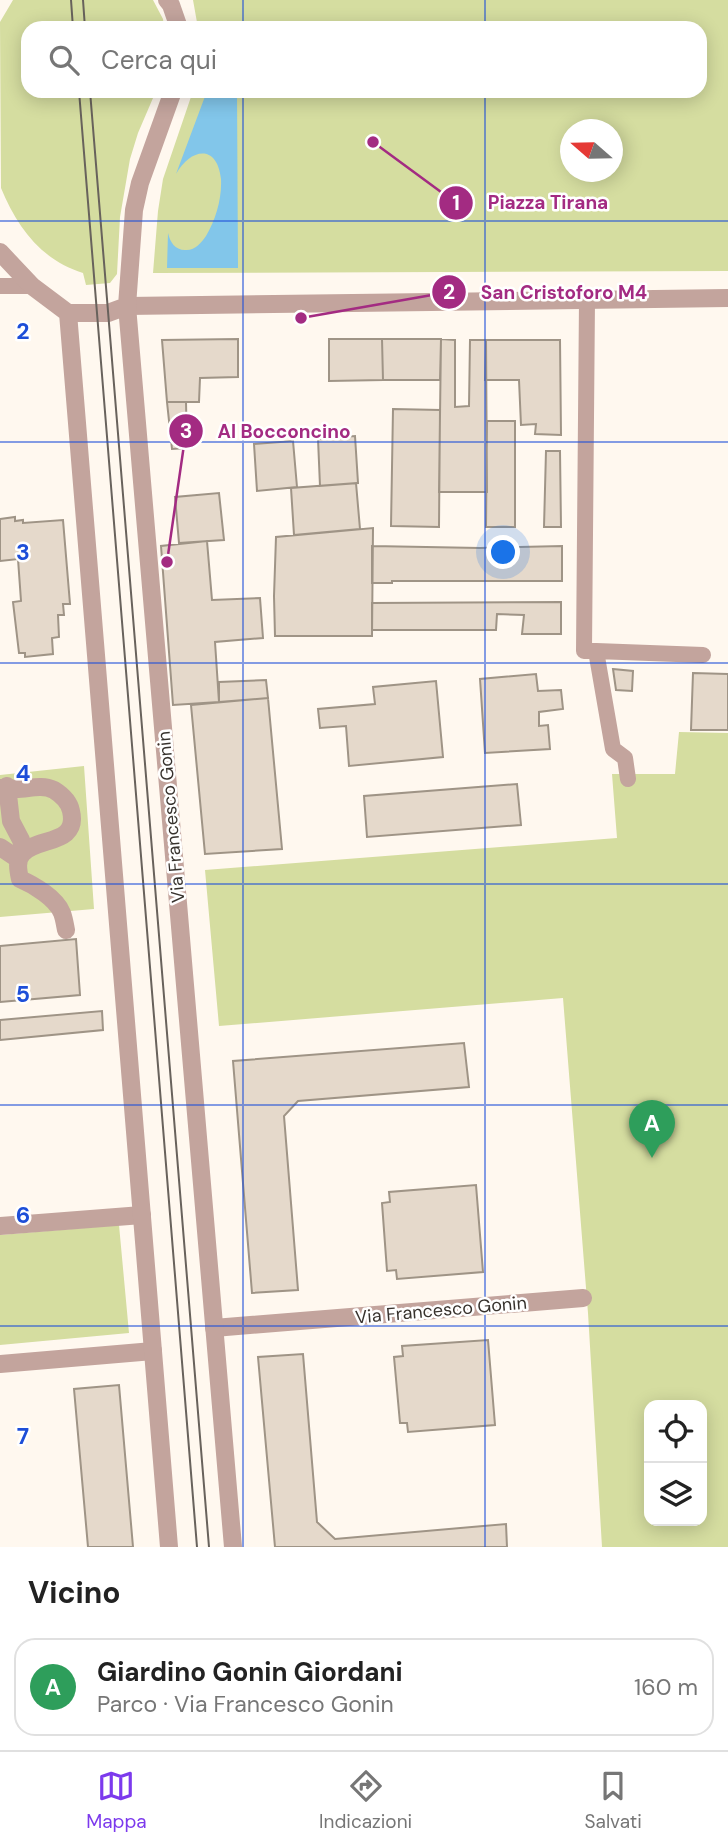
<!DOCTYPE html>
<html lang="it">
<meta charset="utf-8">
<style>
:root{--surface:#fff;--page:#f6f6f6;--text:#222;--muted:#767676;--line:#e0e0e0;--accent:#7c3aed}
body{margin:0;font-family:"DM Sans",sans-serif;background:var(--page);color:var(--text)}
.controls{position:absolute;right:21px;bottom:21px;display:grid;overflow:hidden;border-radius:14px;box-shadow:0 4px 18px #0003}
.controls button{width:63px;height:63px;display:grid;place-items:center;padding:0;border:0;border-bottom:2px solid var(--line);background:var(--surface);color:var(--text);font:35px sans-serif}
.compass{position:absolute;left:560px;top:119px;width:63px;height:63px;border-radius:50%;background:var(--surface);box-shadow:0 4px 18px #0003;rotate:290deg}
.you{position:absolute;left:504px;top:553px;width:24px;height:24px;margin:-18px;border:5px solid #fff;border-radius:50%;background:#1a73e8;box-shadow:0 0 0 10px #1a73e833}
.badge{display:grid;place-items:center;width:46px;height:46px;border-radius:50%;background:var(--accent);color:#fff;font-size:23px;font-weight:700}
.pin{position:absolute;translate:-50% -58px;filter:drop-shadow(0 2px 4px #0008)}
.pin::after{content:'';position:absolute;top:37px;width:24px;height:21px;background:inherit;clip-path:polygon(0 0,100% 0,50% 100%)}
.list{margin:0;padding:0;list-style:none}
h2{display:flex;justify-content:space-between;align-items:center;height:91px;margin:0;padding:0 28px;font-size:30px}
h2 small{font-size:23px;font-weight:400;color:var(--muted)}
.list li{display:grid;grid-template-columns:46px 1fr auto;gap:21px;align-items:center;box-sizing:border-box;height:98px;margin:0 14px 14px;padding:0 14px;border:2px solid var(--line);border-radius:21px}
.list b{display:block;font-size:26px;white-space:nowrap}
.list p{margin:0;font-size:23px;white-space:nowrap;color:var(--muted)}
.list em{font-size:23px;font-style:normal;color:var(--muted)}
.icon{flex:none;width:38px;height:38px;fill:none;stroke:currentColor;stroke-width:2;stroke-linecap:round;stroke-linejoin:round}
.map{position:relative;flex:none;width:728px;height:1547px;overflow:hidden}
.search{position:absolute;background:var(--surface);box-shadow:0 4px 18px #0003;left:21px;right:21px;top:21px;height:77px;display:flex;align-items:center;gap:18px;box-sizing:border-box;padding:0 24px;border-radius:21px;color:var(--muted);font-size:26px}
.sheet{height:203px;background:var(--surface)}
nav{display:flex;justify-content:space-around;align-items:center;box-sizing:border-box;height:98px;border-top:2px solid var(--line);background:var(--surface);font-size:19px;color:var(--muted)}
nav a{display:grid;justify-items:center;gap:4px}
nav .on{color:var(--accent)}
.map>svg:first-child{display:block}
.green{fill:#d5dda0;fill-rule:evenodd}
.water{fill:#82c6ea}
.building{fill:#e5d9cb;stroke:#9f9486;stroke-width:2}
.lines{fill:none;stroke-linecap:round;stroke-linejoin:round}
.service{stroke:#c3a49d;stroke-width:16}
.pedestrian{stroke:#c3a49d;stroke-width:18}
.minor{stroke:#c3a49d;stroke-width:18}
.tertiary{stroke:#c3a49d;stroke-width:18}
.tram{stroke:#68625c;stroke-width:2}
.grid{fill:none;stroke:#1d4ed8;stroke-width:2;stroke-opacity:0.55}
.labels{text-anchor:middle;stroke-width:5;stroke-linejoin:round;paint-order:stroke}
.street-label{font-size:18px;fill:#37322d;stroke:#fff}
.grid-label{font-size:23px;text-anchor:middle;font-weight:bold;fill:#1d4ed8;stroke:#fff;stroke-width:5;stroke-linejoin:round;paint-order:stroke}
.leader{fill:none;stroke:#a32b82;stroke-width:2.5}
.callout-dot{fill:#a32b82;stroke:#fff;stroke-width:2.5}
.mark-label{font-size:21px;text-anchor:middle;font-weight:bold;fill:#fff}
.callout-label{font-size:19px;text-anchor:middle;font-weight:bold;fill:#a32b82;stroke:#fff;stroke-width:5;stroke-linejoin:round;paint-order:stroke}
</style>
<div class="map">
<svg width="728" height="1547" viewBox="0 0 728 1547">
<rect width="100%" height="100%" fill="#fff8ef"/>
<path class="green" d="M13 0H153L163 19 164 28H28V91H156L138 133 130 159 120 217 117 274 110 283 86 285 83 273C41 260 17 227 1 188L0 22Z
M193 0H728V271L153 273 158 211 163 179 193 91H700V28H198ZM570 130H612V172H570Z
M679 732 728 733V1547H602L588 1313 563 998 219 1026 205 870 617 838 612 774H675ZM649 1405H702V1521H649Z
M84 766 94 909 0 917V775Z
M119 1225 129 1333 0 1345V1235Z"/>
<path class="water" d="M207 91H237L238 268H167L168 233C170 242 175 250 185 250 195 251 201 243 206 236 216 219 222 198 221 179 217 143 190 149 176 174Z"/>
<path class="building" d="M238 339V377L200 378 199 402H167L162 340Z
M329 339H382L383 380 329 381Z
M382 339H441L440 380H383Z
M441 339 455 340V407L469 406 470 340H486L487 492H439Z
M486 340H560L561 435 535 434 536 424 521 425 519 380H485Z
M167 402H186L187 448 172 449Z
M393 409 440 410 439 527 391 526Z
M487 421H515V527H486Z
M355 436 358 483 320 486 318 439Z
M293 441 297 487 257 491 254 444Z
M546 451H560L561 527H544Z
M356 483 360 529 294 535 291 488Z
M219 493 224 540 179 543 175 497Z
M15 517V521L23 520V523L63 520 70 604H63L64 615H58L59 637 52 638 53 654 25 657V653H19L13 602 21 601 18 559 0 561V519Z
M373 528 372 636H275L274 596 276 537Z
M207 541 212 600 260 598 263 638 215 642 219 702 173 705 161 546Z
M372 546 480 548 562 546V581H392V583H372Z
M561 602V634H522L524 615 497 614 496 630H372V603Z
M613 669 633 671 632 691 616 690Z
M693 673 728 674V730H691Z
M536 674 538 691 561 690 563 709 539 712V726L548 725 550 749 485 753 480 679Z
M266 680 268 698 219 702V682Z
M436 681 443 757 349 766 346 726 320 728 318 709 375 704 373 687Z
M268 698 282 849 205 854 191 705Z
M517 784 521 825 367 837 364 796Z
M76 939 80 995 0 1002V946Z
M102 1011 103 1030 0 1040V1020Z
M464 1043 469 1087 298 1101 284 1116 298 1290 252 1293 233 1061Z
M476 1185 483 1272 397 1279 396 1270 387 1271 382 1203 390 1202 389 1192Z
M488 1340 495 1425 408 1432 407 1423H400L394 1357 403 1356 402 1346Z
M303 1354 317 1522 335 1539 506 1524 507 1547H275L258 1357Z
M119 1385 133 1547H88L74 1389Z"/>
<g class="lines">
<path class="service" d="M0 286H32
M587 300 584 651H596
M628 779 625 758 613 749 596 651 703 655"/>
<path class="pedestrian" d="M7 786 11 821 21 840 24 851
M0 788C7 787 9 788 16 789 29 789 41 784 54 790 62 795 69 801 71 811 79 845 38 837 23 853 16 860 18 870 20 879 34 885 56 898 62 913 64 918 65 925 66 930
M0 847 18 859"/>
<path class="minor" d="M127 306 728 298
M0 1226 142 1215
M214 1328 583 1298
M0 1364 153 1351"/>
<path class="tertiary" d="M167 0 171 5 179 28
M173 91 140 183 134 210 127 306 233 1547
M0 252 32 286 68 313H108L127 306
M68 313 169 1547"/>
<path class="tram" d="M71 0 73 28
M83 0 85 28
M79 91 197 1547
M90 91 209 1547"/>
</g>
<path class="grid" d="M243 0V28M485 0V28M243 91V1547M485 91V1547M0 221H728M0 442H728M0 663H728M0 884H728M0 1105H728M0 1326H728"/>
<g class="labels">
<g class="street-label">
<text transform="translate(171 817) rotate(-95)" y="6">Via Francesco Gonin</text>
<text transform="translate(441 1310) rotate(-5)" y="6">Via Francesco Gonin</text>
</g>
</g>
<g class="grid-label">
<text x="23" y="339">2</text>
<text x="23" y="560">3</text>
<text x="23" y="781">4</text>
<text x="23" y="1002">5</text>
<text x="23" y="1223">6</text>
<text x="23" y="1444">7</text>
</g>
<path class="leader" d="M373 142L456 203M301 318L449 292M167 562L186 431"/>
<g class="callout-dot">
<circle cx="373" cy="142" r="7"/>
<circle cx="301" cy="318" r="7"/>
<circle cx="167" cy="562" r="7"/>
<circle cx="456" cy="203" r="18"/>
<circle cx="449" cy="292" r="18"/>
<circle cx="186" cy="431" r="18"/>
</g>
<g class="mark-label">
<text x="456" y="210">1</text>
<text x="449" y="299">2</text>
<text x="186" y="438">3</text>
</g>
<g class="callout-label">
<text x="548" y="209">Piazza Tirana</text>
<text x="564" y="299">San Cristoforo M4</text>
<text x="284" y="438">Al Bocconcino</text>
</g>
</svg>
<div class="controls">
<button><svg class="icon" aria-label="locate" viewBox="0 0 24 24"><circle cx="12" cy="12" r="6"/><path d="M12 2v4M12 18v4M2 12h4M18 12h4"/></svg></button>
<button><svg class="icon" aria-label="layers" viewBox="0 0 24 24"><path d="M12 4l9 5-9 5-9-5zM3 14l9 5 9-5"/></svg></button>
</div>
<svg class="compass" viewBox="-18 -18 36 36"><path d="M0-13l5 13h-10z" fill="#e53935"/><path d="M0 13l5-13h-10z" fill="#767676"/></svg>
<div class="you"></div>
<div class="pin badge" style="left:652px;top:1158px;background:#2e9e5b">A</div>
<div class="search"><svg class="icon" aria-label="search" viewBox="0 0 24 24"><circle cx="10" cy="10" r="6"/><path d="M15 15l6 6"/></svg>Cerca qui</div>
</div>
<section class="sheet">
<h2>Vicino<small></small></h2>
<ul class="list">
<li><span class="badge" style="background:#2e9e5b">A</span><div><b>Giardino Gonin Giordani</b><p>Parco · Via Francesco Gonin</p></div><em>160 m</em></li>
</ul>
</section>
<nav>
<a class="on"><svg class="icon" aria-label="map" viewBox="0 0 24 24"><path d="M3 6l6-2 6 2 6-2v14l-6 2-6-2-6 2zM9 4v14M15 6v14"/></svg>Mappa</a>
<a><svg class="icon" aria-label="directions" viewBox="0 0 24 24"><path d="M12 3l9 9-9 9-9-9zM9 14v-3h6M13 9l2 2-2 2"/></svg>Indicazioni</a>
<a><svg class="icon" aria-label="saved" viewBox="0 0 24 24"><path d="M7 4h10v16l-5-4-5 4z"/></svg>Salvati</a>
</nav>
